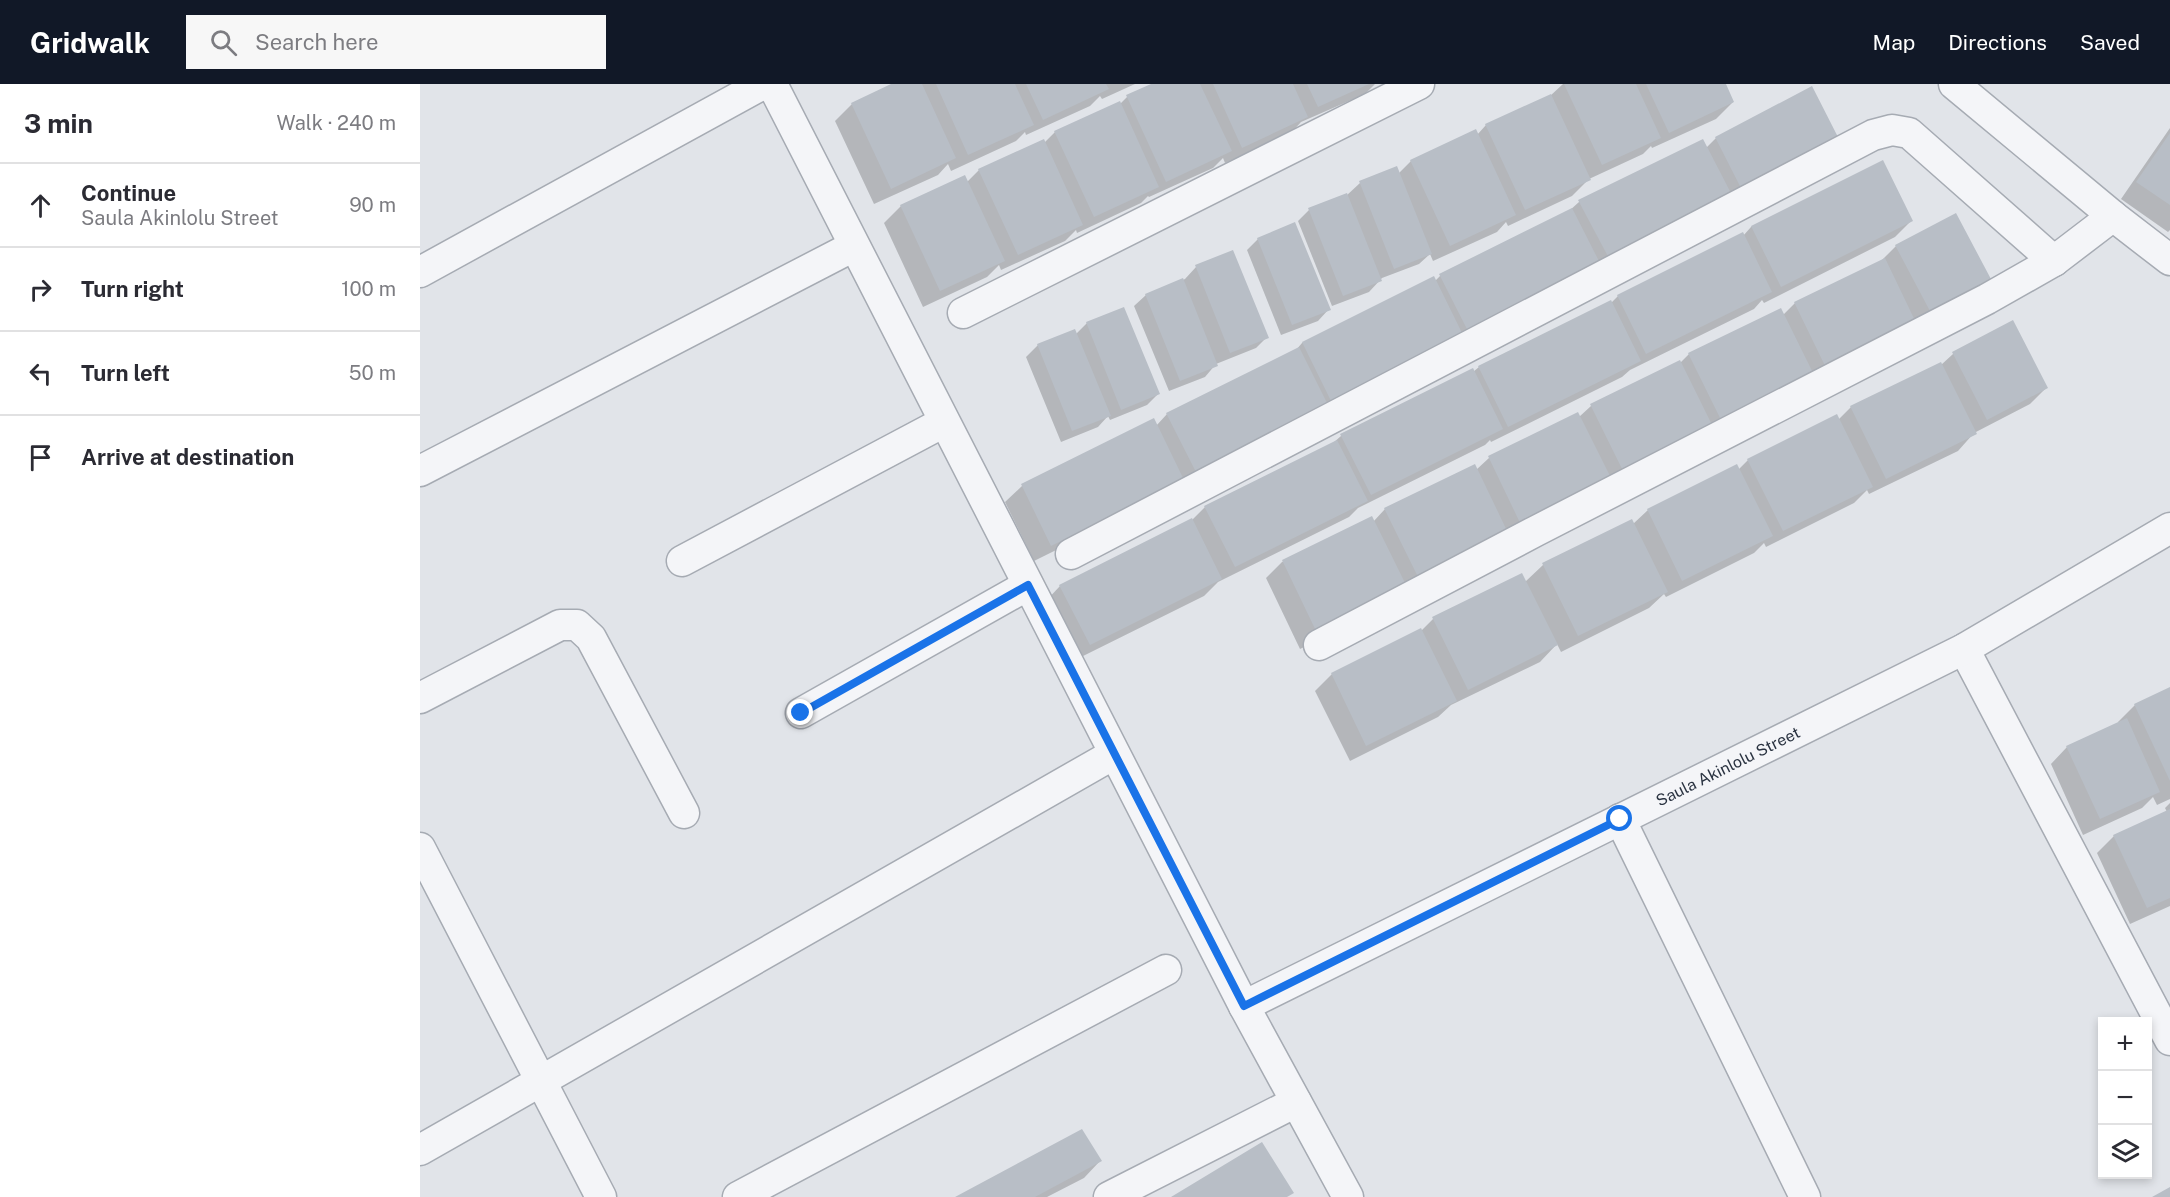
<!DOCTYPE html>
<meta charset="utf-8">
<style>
:root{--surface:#fff;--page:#f7f7f7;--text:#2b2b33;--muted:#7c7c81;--line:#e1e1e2;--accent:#111827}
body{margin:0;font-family:"Public Sans",sans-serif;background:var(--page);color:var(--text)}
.controls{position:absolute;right:18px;bottom:18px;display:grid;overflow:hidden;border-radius:0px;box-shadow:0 3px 9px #0003}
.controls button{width:54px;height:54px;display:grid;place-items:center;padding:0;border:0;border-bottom:2px solid var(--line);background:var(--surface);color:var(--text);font:30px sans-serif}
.stop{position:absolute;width:18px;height:18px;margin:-14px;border:4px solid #1a73e8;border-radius:50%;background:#fff}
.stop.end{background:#1a73e8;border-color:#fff;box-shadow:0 2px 6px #0008}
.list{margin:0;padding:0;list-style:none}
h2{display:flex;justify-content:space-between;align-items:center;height:78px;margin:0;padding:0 24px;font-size:26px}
h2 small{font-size:20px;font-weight:400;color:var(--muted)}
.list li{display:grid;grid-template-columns:39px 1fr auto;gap:18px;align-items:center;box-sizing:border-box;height:84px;padding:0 24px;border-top:2px solid var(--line)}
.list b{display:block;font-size:22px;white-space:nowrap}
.list p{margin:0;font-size:20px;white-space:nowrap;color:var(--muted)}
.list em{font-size:20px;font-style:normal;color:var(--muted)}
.icon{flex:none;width:33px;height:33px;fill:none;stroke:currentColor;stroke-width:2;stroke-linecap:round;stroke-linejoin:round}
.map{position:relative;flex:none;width:1750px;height:1113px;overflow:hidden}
header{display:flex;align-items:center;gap:36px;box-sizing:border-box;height:84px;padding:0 30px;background:var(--accent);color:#fff}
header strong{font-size:28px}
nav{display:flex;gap:33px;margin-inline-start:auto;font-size:21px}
.search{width:420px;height:54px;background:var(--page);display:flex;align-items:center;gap:15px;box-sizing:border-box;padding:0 21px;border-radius:0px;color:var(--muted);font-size:22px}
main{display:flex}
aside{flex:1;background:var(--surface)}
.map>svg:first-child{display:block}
.shadow{fill:#0003}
.building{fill:#b8bec6}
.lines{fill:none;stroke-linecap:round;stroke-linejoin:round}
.minor-casing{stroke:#a6abb3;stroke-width:33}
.minor{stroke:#f4f5f8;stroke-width:30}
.route{stroke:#1a73e8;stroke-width:8}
.labels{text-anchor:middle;stroke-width:4.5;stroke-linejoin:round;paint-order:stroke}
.street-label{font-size:16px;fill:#2a3341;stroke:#f1f3f7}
</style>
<header>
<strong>Gridwalk</strong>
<div class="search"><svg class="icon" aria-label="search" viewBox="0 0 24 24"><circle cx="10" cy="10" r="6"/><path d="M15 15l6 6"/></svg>Search here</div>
<nav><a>Map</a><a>Directions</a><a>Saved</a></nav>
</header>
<main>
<aside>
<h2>3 min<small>Walk · 240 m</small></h2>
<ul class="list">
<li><svg class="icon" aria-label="ahead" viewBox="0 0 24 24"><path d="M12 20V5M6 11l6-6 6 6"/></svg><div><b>Continue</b><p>Saula Akinlolu Street</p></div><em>90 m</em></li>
<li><svg class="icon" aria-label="right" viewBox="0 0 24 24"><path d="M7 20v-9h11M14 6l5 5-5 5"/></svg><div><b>Turn right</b></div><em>100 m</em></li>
<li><svg class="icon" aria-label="left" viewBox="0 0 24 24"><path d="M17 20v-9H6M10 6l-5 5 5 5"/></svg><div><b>Turn left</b></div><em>50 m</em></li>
<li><svg class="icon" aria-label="arrive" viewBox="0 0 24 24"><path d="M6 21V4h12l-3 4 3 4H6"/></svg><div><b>Arrive at destination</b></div></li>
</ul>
</aside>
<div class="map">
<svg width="1750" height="1113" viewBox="0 0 1750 1113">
<rect width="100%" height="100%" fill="#e1e4e9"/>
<path class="shadow" d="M475 0H715L682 15 680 12 670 22 606 51 605 48 596 57 531 87 528 80 518 91 454 120 415 37 432 20Z
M735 0H955L945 10 881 38 870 50 805 79 803 74 793 84 729 113 728 112 721 119 657 149 656 146 645 157 581 186 579 181 567 193 503 223 464 139 481 122 547 98 559 86 624 59 635 48 700 20 707 13Z
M1143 0H1304L1313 18 1296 35 1232 64 1231 62 1223 70 1169 95 1152 112 1088 142 1086 138 1077 148 1013 177 1010 170 999 180 962 194 949 208 912 222 878 137 889 126 926 112 940 99 977 84 979 89 991 77 1057 51 1066 41 1130 12Z
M1750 44V146L1748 148 1701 115Z
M1296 54 1419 59 745 412 614 477 585 418 602 402 736 342 747 330 876 266 882 259 1014 194 1015 197 1020 192 1149 127 1159 118 1286 64Z
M1462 78 1491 137 1475 153 1344 219 1342 216 1334 225 1210 286 1202 293 1071 358 1070 356 1065 361 938 424 929 433 798 498 784 512 653 577 624 519 640 502 771 437 785 423 913 359 921 352 1053 288 1059 283 1191 219 1198 212 1323 152 1331 143Z
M838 155 909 225 898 237 861 251 827 166Z
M1476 162 1570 197 969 521 880 565 846 494 862 478 951 434 953 438 965 425 1056 386 1069 374 1157 330 1159 333 1171 322 1260 279 1269 270 1363 231 1375 219 1460 178Z
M776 183 847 253 836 264 796 280 785 293 749 307 714 222 726 211 765 195Z
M1592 238 1626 304 1610 320 1554 349 1538 367 1449 410 1447 406 1434 419 1346 463 1344 459 1334 469 1246 513 1244 510 1229 524 1141 568 1137 560 1120 578 1031 621 1018 633 930 677 895 607 912 590 1001 547 1013 535 1105 498 1123 481 1211 437 1213 440 1228 426 1318 386 1328 376 1418 336 1431 323 1521 281 1533 270Z
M667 239 738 310 727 321 690 336 688 332 678 343 641 358 606 273 618 261 654 247 656 250Z
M1750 605V715L1737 721 1733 713 1722 724 1663 751 1631 680 1647 663 1699 639 1698 638 1715 621Z
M1750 719V822L1710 840 1677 769 1694 752 1747 728 1745 724Z
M680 1077 664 1094 627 1113H538Z"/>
<path class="building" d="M471 0H502L536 74 471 105 431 19Z
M516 0H595L614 41 548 71Z
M606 0H686L689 5 623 36Z
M731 0H780L812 67 746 98 706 11Z
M793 0H873L888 33 822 64Z
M887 0H949L898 23Z
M1144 0H1216L1241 54 1182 81Z
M1226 0H1306L1314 18 1249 49Z
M1392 2 1421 59 1324 110 1295 53Z
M1131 10 1171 96 1105 126 1065 40Z
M700 17 739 103 674 133 634 47Z
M1056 45 1096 131 1030 162 990 76Z
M1750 49V121L1716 98Z
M624 55 663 141 598 171 558 85Z
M1283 55 1314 115 1191 178 1158 116Z
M1463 76 1493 137 1361 203 1331 142Z
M977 82 1012 170 974 185 939 97Z
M545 91 585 177 520 207 480 121Z
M927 109 962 197 923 212 888 124Z
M1152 124 1183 185 1050 251 1019 190Z
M1536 129 1572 197 1511 229 1475 161Z
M875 138 911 226 872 241 837 154Z
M1323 148 1352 208 1226 270 1197 211Z
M813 166 849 254 810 269 775 181Z
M1465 174 1500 247 1409 290 1374 218Z
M1014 192 1044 253 912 319 882 258Z
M763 194 798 282 760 297 725 210Z
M1191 216 1221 277 1088 343 1058 282Z
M704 223 740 310 701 326 666 238Z
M1361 224 1396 295 1303 340 1268 269Z
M1593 236 1628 304 1567 336 1532 268Z
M655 245 691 332 652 347 617 260Z
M879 263 909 323 777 390 746 329Z
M1260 276 1296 349 1206 393 1170 320Z
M1521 278 1557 350 1466 395 1430 322Z
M1053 284 1083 345 951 411 920 350Z
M1158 328 1194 400 1103 445 1068 372Z
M1417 330 1453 403 1363 447 1327 375Z
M734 334 764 396 631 462 601 400Z
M917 356 948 417 815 483 784 422Z
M1055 380 1090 453 1000 497 964 424Z
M1317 380 1353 452 1262 497 1227 425Z
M952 432 988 505 897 549 862 476Z
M772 434 802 495 670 561 639 501Z
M1212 435 1248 508 1158 552 1122 479Z
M1102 489 1138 561 1048 606 1012 533Z
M1001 544 1037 617 946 662 911 589Z
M1750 603V697L1714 620Z
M1707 634 1740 708 1680 735 1646 662Z
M1750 725V814L1727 824 1693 751Z
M662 1045 682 1077 615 1113H535Z
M842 1058 874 1109 867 1113H751Z
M1750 1103V1113H1732Z"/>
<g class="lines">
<g class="minor-casing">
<g id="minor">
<path d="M352 0 824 922 928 1113"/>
<path d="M1534 0 1693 132 1750 176"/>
<path d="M0 188 343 0"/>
<path d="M543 229 999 0"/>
<path d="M0 387 434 162"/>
<path d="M651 470 1453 51 1472 46 1489 49 1634 177"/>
<path d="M262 477 524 338"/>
<path d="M899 561 1116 447 1567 215 1634 177 1693 132"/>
<path d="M1544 565 1750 956"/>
<path d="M0 614 140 541H157L171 554 264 729"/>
<path d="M381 629 608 501"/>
<path d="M1200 735 1385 1113"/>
<path d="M0 764 181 1113"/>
<path id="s1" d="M824 922 1544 565 1750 444"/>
<path d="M0 1066 694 670"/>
<path d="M318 1113 746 886"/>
<path d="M689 1113 876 1018"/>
</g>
</g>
<use href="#minor" class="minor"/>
</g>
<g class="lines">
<path class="route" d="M381 629 608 501 824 922 1200 735"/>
</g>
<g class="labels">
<g class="street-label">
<text dy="6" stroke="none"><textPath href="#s1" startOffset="540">Saula Akinlolu Street</textPath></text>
</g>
</g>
</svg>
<div class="controls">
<button>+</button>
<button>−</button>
<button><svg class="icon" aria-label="layers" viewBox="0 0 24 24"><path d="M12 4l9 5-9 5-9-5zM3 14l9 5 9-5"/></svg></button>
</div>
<div class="stop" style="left:1200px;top:735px"></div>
<div class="stop end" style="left:381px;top:629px"></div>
</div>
</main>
